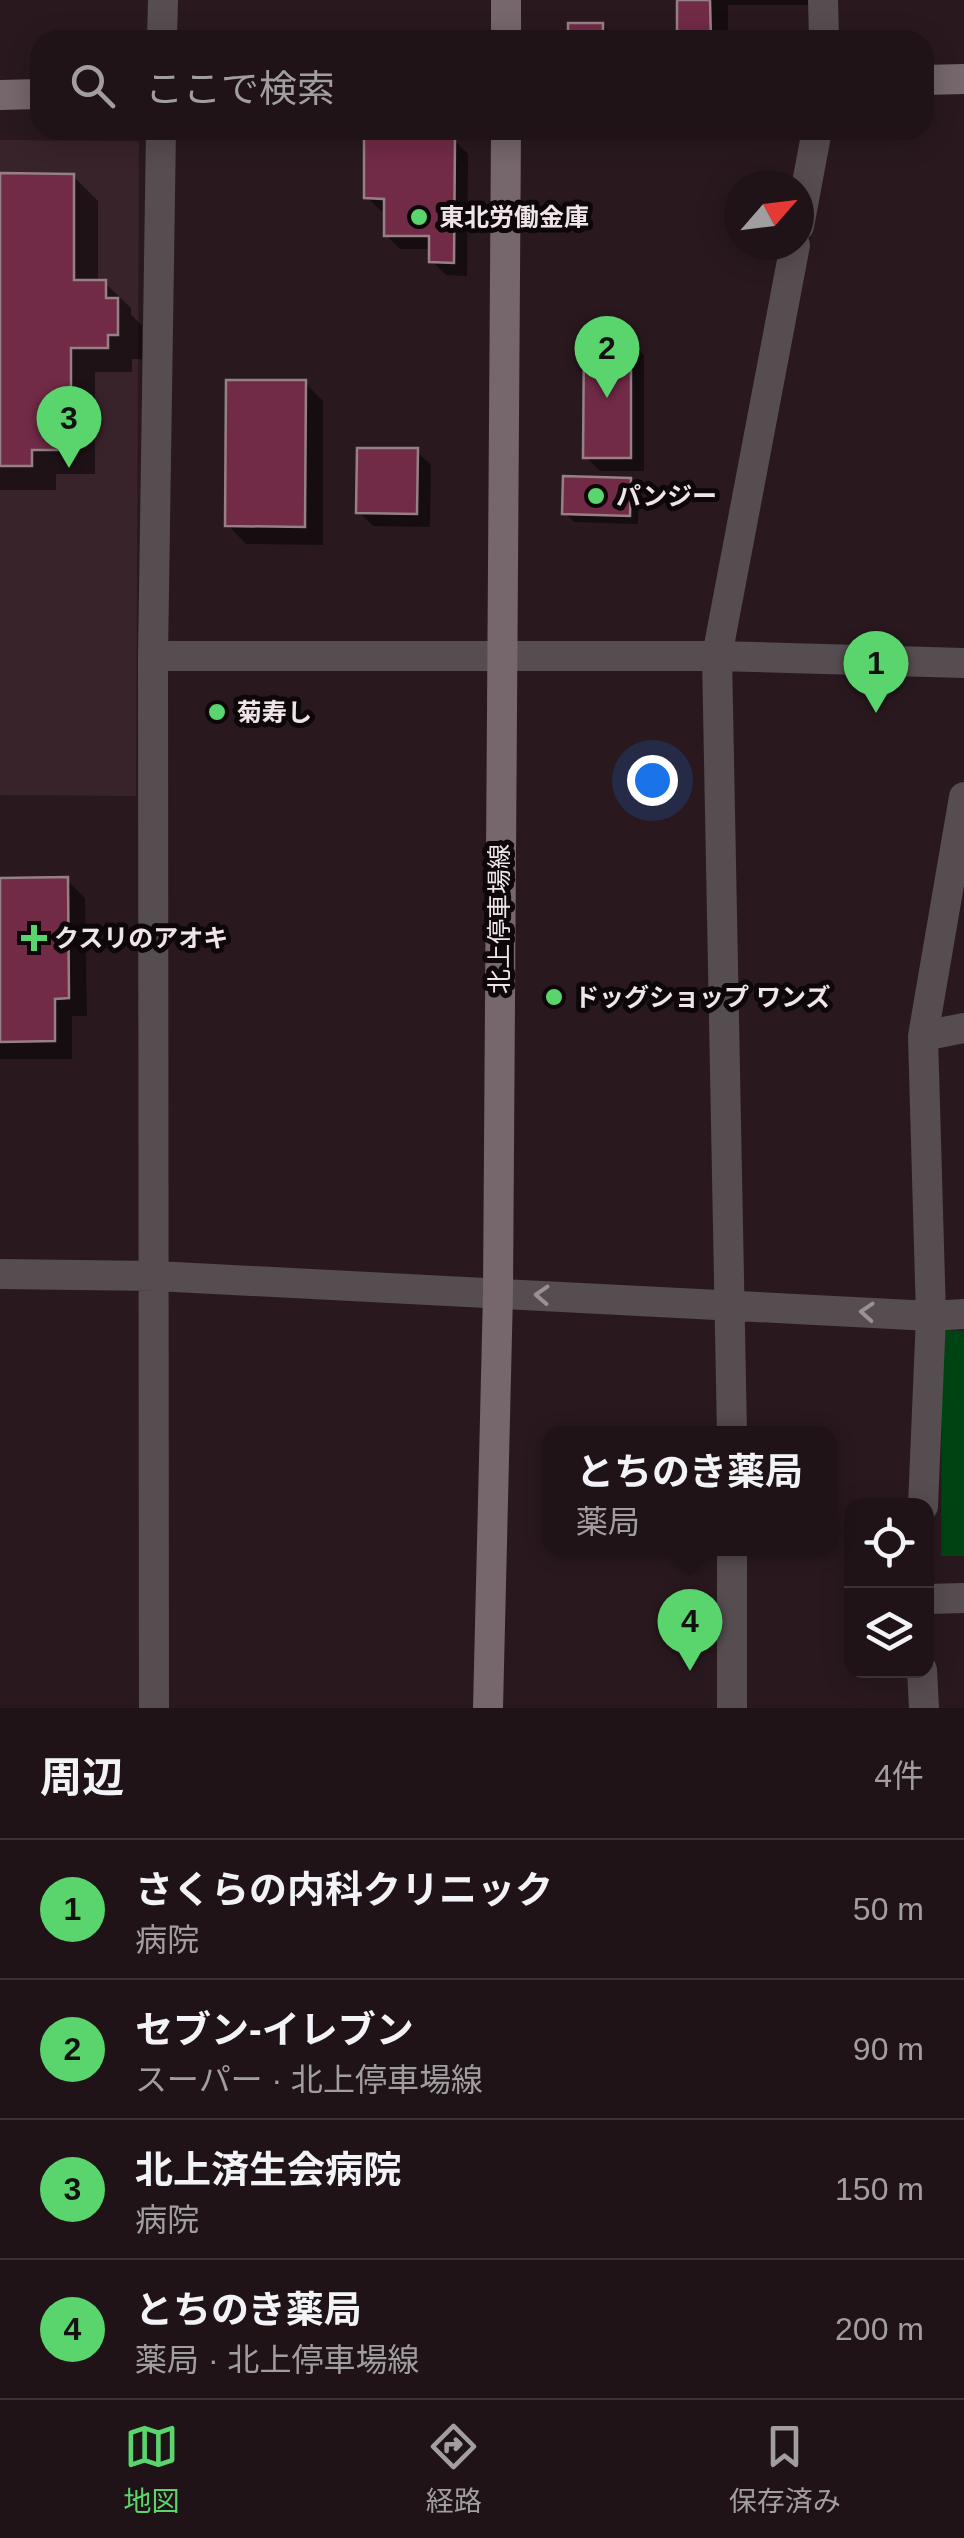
<!DOCTYPE html>
<html lang="ja">
<meta charset="utf-8">
<style>
:root{--surface:#1f1317;--page:#2c2024;--text:#f1f3f6;--muted:#a19ea1;--line:#3c3236;--accent:#5ad56e}
body{margin:0;font-family:Arial,"Noto Sans JP",sans-serif;background:var(--page);color:var(--text)}
.controls{position:absolute;right:30px;bottom:30px;display:grid;overflow:hidden;border-radius:20px;box-shadow:0 5px 25px #0003}
.controls button{width:90px;height:90px;display:grid;place-items:center;padding:0;border:0;border-bottom:2px solid var(--line);background:var(--surface);color:var(--text);font:50px sans-serif}
.compass{position:absolute;left:724px;top:170px;width:90px;height:90px;border-radius:50%;background:var(--surface);box-shadow:0 5px 25px #0003;rotate:62deg}
.you{position:absolute;left:652px;top:780px;width:35px;height:35px;margin:-25px;border:8px solid #fff;border-radius:50%;background:#1a73e8;box-shadow:0 0 0 15px #1a73e833}
.badge{display:grid;place-items:center;width:65px;height:65px;border-radius:50%;background:var(--accent);color:#111;font-size:32px;font-weight:700}
.pin{position:absolute;translate:-50% -82px;filter:drop-shadow(0 2px 5px #0008)}
.pin::after{content:'';position:absolute;top:52px;width:35px;height:30px;background:inherit;clip-path:polygon(0 0,100% 0,50% 100%)}
.popup{position:absolute;left:542px;top:1426px;width:295px;height:130px;box-sizing:border-box;display:grid;place-content:center;border-radius:20px;background:var(--surface);filter:drop-shadow(0 2px 8px #0005);font-size:32px;white-space:nowrap;color:var(--muted)}
.popup b{font-size:38px;color:var(--text)}
.popup::after{content:'';position:absolute;left:50%;top:100%;margin-left:-20px;border:20px solid transparent;border-top-color:var(--surface)}
.list{margin:0;padding:0;list-style:none}
h2{display:flex;justify-content:space-between;align-items:center;height:130px;margin:0;padding:0 40px;font-size:42px}
h2 small{font-size:32px;font-weight:400;color:var(--muted)}
.list li{display:grid;grid-template-columns:65px 1fr auto;gap:30px;align-items:center;box-sizing:border-box;height:140px;padding:0 40px;border-top:2px solid var(--line)}
.list b{display:block;font-size:38px;white-space:nowrap}
.list p{margin:0;font-size:32px;white-space:nowrap;color:var(--muted)}
.list em{font-size:32px;font-style:normal;color:var(--muted)}
.icon{flex:none;width:55px;height:55px;fill:none;stroke:currentColor;stroke-width:2;stroke-linecap:round;stroke-linejoin:round}
.map{position:relative;flex:none;width:964px;height:1708px;overflow:hidden}
.search{position:absolute;background:var(--surface);box-shadow:0 5px 25px #0003;left:30px;right:30px;top:30px;height:110px;display:flex;align-items:center;gap:25px;box-sizing:border-box;padding:0 35px;border-radius:30px;color:var(--muted);font-size:38px}
.sheet{height:690px;background:var(--surface)}
nav{display:flex;justify-content:space-around;align-items:center;box-sizing:border-box;height:140px;border-top:2px solid var(--line);background:var(--surface);font-size:28px;color:var(--muted)}
nav a{display:grid;justify-items:center;gap:5px}
nav .on{color:var(--accent)}
.map>svg:first-child{display:block}
.built{fill:#39232a}
.green{fill:#004312}
.shadow{fill:#0007}
.building{fill:#722b47;stroke:#958086;stroke-width:2.5}
.lines{fill:none;stroke-linecap:round;stroke-linejoin:round}
.street{stroke:#564d50;stroke-width:30}
.secondary{stroke:#75676b;stroke-width:30}
.oneway{stroke:#9b9194}
.poi-dot{fill:#5ad56e;stroke:#0d0709;stroke-width:4}
.labels{text-anchor:middle;stroke-width:10;stroke-linejoin:round;paint-order:stroke}
.poi-label{font-size:25px;font-weight:bold;fill:#efe4e7;stroke:#0d0709;text-anchor:start}
.street-label{font-size:25px;fill:#efe4e7;stroke:#0d0709}
</style>
<div class="map">
<svg width="964" height="1708" viewBox="0 0 964 1708">
<rect width="100%" height="100%" fill="#29191f"/>
<path class="built" d="M0 140 139 141 136 796 0 795Z"/>
<path class="green" d="M942 1330 964 1331V1556H941Z"/>
<path class="shadow" d="M679 0H814V5H728V40H679Z
M602 25 612 34V40H570Z
M454 140 468 154 467 276 446 275 432 261V249H400L386 235 387 211H381L367 197Z
M0 176H73L98 201V283H105L131 308V314L142 326V359H132V372H95V474H56V490H0Z
M630 341 644 355V471H600L586 457Z
M305 383 323 401V545L246 544 228 525Z
M416 451 431 465 430 527 373 526 359 512Z
M630 480 639 490 638 524 574 522 565 513Z
M0 880H67L85 898 87 1016H72V1059H0Z"/>
<path class="building" d="M677 0H710L711 40H677Z
M568 23H603V40H568Z
M364 137 455 138 454 263 429 262V236H384V199L364 198Z
M0 173 74 174V280H106V298H118V335H108V348H71V450H32V466H0Z
M584 337 631 338V458H583Z
M226 380H306L305 527 225 526Z
M357 448H418L417 514 356 513Z
M563 476 631 478 630 516 562 514Z
M68 877 69 998 55 999V1041L0 1042V878Z"/>
<g class="lines">
<path class="street" d="M823 0 824 40
M162 40 163 0
M799 226 817 130
M153 656H717L964 663
M923 1036 964 1028
M0 1274 156 1276 931 1316 964 1314
M732 1434 717 656 795 245
M923 1506 931 1316 923 1036 964 797
M732 1548V1708
M926 1599 964 1598
M922 1670 924 1708
M154 1708 153 656 161 130"/>
<path class="secondary" d="M506 0V40
M924 80 964 79
M0 95 40 94
M488 1708 498 1293 506 130"/>
</g>
<defs><path id="oneway-chevron" d="M-2-3.5L2.5 0L-2 3.5" fill="none" stroke-width="1.6" stroke-linecap="round" stroke-linejoin="round" transform="scale(2.5)"/></defs>
<g class="oneway">
<use href="#oneway-chevron" transform="translate(542 1295) rotate(-177)"/>
<use href="#oneway-chevron" transform="translate(867 1312) rotate(-176)"/>
</g>
<g class="poi-dot">
<circle cx="419" cy="217" r="10"/>
<circle cx="596" cy="496" r="10"/>
<circle cx="217" cy="712" r="10"/>
<path d="M29 923h10v10h10v10h-10v10h-10v-10h-10v-10h10z"/>
<circle cx="554" cy="997" r="10"/>
</g>
<g class="labels">
<g class="poi-label">
<text x="439" y="226">東北労働金庫</text>
<text x="616" y="505">パンジー</text>
<text x="237" y="721">菊寿し</text>
<text x="54" y="947">クスリのアオキ</text>
<text x="574" y="1006">ドッグショップ ワンズ</text>
</g>
<g class="street-label">
<text transform="translate(499 919) rotate(-90)" y="9">北上停車場線</text>
</g>
</g>
</svg>
<div class="controls">
<button><svg class="icon" aria-label="locate" viewBox="0 0 24 24"><circle cx="12" cy="12" r="6"/><path d="M12 2v4M12 18v4M2 12h4M18 12h4"/></svg></button>
<button><svg class="icon" aria-label="layers" viewBox="0 0 24 24"><path d="M12 4l9 5-9 5-9-5zM3 14l9 5 9-5"/></svg></button>
</div>
<svg class="compass" viewBox="-18 -18 36 36"><path d="M0-13l5 13h-10z" fill="#e53935"/><path d="M0 13l5-13h-10z" fill="#a19ea1"/></svg>
<div class="you"></div>
<div class="pin badge" style="left:876px;top:713px">1</div>
<div class="pin badge" style="left:607px;top:398px">2</div>
<div class="pin badge" style="left:69px;top:468px">3</div>
<div class="pin badge" style="left:690px;top:1671px">4</div>
<div class="popup"><b>とちのき薬局</b>薬局</div>
<div class="search"><svg class="icon" aria-label="search" viewBox="0 0 24 24"><circle cx="10" cy="10" r="6"/><path d="M15 15l6 6"/></svg>ここで検索</div>
</div>
<section class="sheet">
<h2>周辺<small>4件</small></h2>
<ul class="list">
<li><span class="badge">1</span><div><b>さくらの内科クリニック</b><p>病院</p></div><em>50 m</em></li>
<li><span class="badge">2</span><div><b>セブン-イレブン</b><p>スーパー · 北上停車場線</p></div><em>90 m</em></li>
<li><span class="badge">3</span><div><b>北上済生会病院</b><p>病院</p></div><em>150 m</em></li>
<li><span class="badge">4</span><div><b>とちのき薬局</b><p>薬局 · 北上停車場線</p></div><em>200 m</em></li>
</ul>
</section>
<nav>
<a class="on"><svg class="icon" aria-label="map" viewBox="0 0 24 24"><path d="M3 6l6-2 6 2 6-2v14l-6 2-6-2-6 2zM9 4v14M15 6v14"/></svg>地図</a>
<a><svg class="icon" aria-label="directions" viewBox="0 0 24 24"><path d="M12 3l9 9-9 9-9-9zM9 14v-3h6M13 9l2 2-2 2"/></svg>経路</a>
<a><svg class="icon" aria-label="saved" viewBox="0 0 24 24"><path d="M7 4h10v16l-5-4-5 4z"/></svg>保存済み</a>
</nav>
